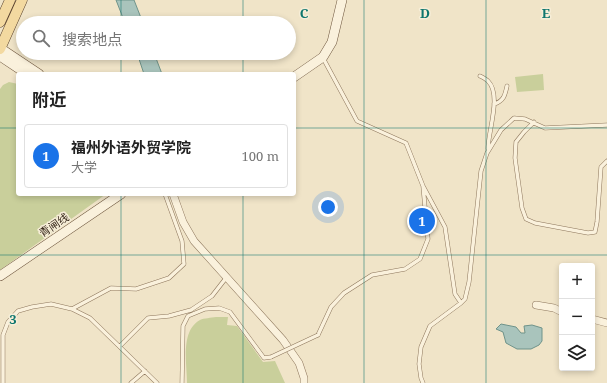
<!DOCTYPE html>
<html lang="zh">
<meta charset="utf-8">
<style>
:root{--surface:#fff;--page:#f2f2f2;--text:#222;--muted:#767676;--line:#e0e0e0;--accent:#1a73e8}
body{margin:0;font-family:"Noto Serif","Noto Sans SC",serif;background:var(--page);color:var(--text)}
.controls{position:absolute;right:12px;bottom:12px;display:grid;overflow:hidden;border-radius:4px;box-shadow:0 2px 6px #0003}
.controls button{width:36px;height:36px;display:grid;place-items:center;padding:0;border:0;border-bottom:1px solid var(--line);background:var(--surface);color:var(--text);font:20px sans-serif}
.you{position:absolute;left:328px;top:207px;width:14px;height:14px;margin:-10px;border:3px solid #fff;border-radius:50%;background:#1a73e8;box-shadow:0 0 0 6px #1a73e833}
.badge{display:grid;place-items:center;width:26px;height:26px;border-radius:50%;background:var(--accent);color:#fff;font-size:13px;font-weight:700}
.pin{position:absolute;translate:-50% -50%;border:2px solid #fff;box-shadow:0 1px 4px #0006}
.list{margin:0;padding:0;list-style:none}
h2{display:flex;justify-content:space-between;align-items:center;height:52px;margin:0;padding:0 16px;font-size:17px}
h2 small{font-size:13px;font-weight:400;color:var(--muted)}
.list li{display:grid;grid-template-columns:26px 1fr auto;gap:12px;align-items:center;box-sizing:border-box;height:64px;margin:0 8px 8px;padding:0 8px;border:1px solid var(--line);border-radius:4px}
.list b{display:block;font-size:15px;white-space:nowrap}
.list p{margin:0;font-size:13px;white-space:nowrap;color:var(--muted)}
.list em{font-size:13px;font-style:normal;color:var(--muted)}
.icon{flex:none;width:22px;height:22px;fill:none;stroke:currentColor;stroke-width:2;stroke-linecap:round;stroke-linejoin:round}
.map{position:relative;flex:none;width:607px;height:383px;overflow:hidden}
.search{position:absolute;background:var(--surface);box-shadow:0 2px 6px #0003;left:16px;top:16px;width:280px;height:44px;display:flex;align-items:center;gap:10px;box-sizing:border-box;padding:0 14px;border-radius:22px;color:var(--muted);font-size:15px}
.panel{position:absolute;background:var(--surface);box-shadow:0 2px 6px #0003;left:16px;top:72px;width:280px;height:124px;border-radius:4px}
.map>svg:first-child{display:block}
.green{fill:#c9cf9b}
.water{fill:#a9c4bc;stroke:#6f938a}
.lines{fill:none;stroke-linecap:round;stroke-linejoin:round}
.lane-casing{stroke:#8d765c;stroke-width:4.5}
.street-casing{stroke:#8d765c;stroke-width:8}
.secondary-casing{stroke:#6f573f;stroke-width:10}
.primary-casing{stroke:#5b4430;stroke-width:11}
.lane{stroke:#faf1dc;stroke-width:3.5}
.street{stroke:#faf1dc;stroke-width:7}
.secondary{stroke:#faf1dc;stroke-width:9}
.primary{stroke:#f3d9a0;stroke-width:10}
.lane-bridge-casing{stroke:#8d765c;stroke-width:4.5;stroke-linecap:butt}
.lane-bridge{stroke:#faf1dc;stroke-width:3.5}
.grid{fill:none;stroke:#0f766e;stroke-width:1;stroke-opacity:0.55}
.labels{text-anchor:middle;stroke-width:3;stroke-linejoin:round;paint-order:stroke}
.street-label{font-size:11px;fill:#3d2e20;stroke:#f7eed8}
.grid-label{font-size:13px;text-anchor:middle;font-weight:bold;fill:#0f766e;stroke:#f7eed8;stroke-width:3;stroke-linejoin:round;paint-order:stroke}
</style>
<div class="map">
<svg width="607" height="383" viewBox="0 0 607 383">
<rect width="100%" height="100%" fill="#f0e4c8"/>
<path class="green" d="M543 74 544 90 517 92 515 77Z
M9 82 18 84V194H106L0 270V89L3 85Z
M216 317H228L227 325 237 326 263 362 275 361 285 383H187C187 364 180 331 200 320 204 318 211 318 216 317Z"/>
<path class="water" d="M116 0H134L143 23H125Z
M137 53H154L162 74H144Z
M501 324 516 327 521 333H525L524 326 532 325 542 328V341L539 345 531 349H517L506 343 503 332 496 329Z"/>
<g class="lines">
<g class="lane-casing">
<path id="lane" d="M480 76C482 77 486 79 488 81 502 95 488 131 488 149
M494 104C504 101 505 95 507 86
M534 122 524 132 516 142 515 158 522 208 526 219 535 223 588 233 595 232 597 222 601 167 607 161
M423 186 445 227 455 294 461 303 465 299 469 282 481 171 487 153 501 130 514 118 525 119 545 128 607 125
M72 309 111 288 136 289 169 278 184 264 182 241 165 194
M318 335 331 307 344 293 372 275 405 269 420 259 428 239 423 186 406 143 357 121 323 58
M120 346 148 318 169 316 191 310 212 296 226 278
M3 383V335L8 322 18 311 32 307 51 304 72 309 90 318 157 383
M131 383 145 371
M182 383 183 326 188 316 205 309 219 308 230 312 264 358 271 357
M423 383 421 378 419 364 421 347 430 326 461 303"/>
</g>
<g class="street-casing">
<path id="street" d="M173 194 183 222 194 241 283 340 299 363 304 378V383
M536 305 554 308 562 312
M592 319 607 323"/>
</g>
<g class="secondary-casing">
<path id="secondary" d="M0 48 39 74
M0 56 27 74
M294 77 323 57 332 42 342 0
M0 276 121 194"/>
</g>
<g class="primary-casing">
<path id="primary" d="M0 22 10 0
M0 49 22 0"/>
</g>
<use href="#lane" class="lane"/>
<use href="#street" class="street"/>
<use href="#secondary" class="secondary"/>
<use href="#primary" class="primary"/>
<g class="lane-bridge-casing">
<path id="lane-bridge" d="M271 357 318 335"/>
</g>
<use href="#lane-bridge" class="lane-bridge"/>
</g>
<path class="grid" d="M121 0V23M243 0V23M364 0V383M486 0V383M121 53V74M243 53V74M0 128H18M294 128H607M121 194V383M243 194V383M0 255H607"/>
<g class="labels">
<g class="street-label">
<text transform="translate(54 225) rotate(-34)" y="4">青闸线</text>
</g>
</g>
<g class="grid-label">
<text x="304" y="18">C</text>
<text x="425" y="18">D</text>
<text x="546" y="18">E</text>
<text x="13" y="324">3</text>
</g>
</svg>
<div class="controls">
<button>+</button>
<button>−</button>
<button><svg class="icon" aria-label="layers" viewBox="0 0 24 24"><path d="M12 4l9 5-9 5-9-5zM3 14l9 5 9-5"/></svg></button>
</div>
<div class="you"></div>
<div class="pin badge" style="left:422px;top:221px">1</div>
<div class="search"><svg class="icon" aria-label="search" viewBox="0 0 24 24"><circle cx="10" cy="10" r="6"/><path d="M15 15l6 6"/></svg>搜索地点</div>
<section class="panel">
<h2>附近<small></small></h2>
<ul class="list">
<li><span class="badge">1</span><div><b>福州外语外贸学院</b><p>大学</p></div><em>100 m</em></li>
</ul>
</section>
</div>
